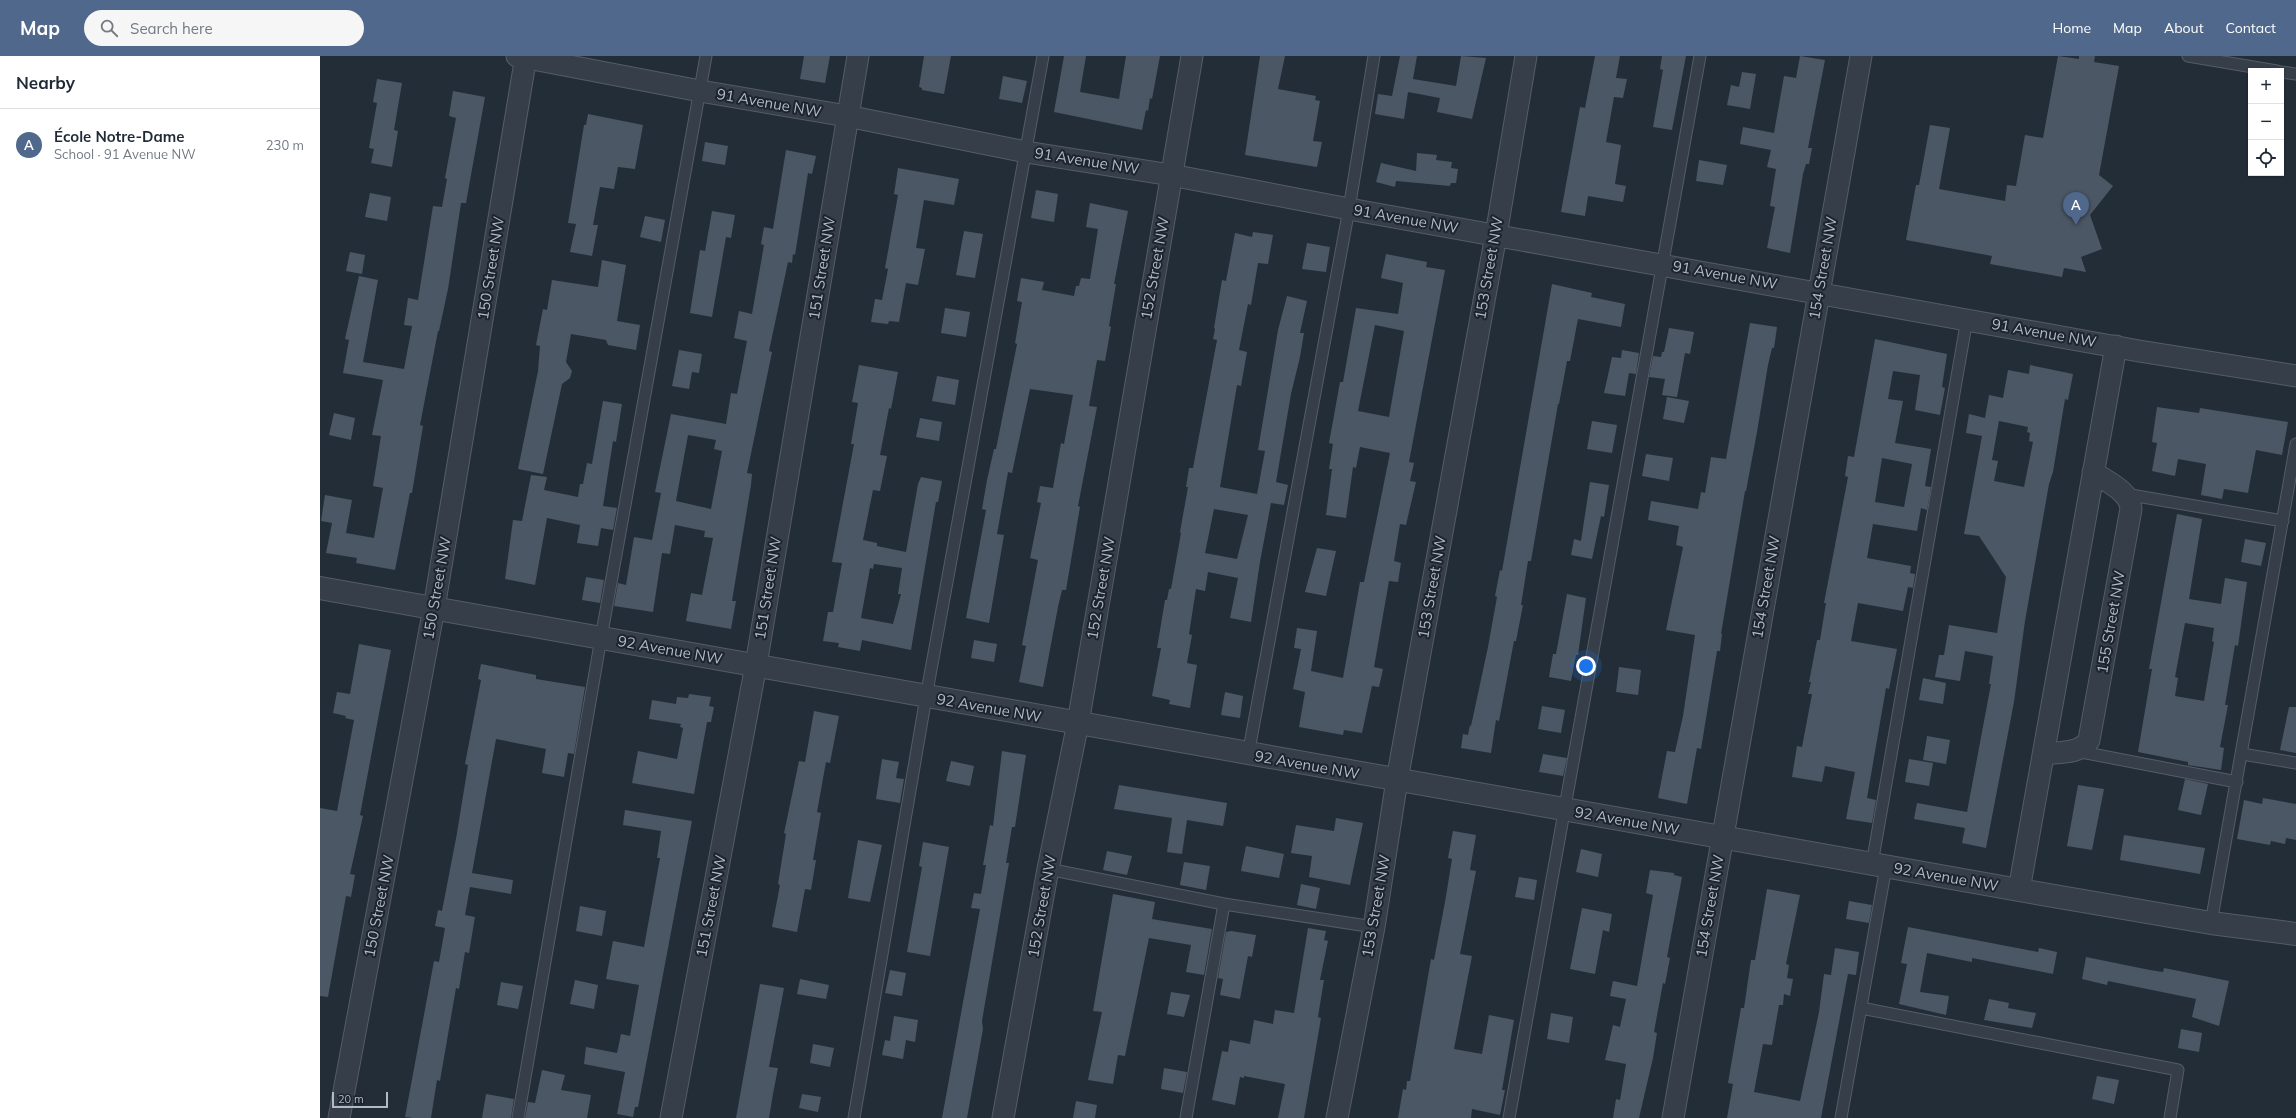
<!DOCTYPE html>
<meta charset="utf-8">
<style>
:root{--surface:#fff;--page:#f6f6f7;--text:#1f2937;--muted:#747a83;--line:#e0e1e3;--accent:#4f688b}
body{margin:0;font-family:Mulish,sans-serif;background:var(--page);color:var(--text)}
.controls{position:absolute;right:12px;top:12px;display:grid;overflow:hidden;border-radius:0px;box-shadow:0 1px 3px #0004}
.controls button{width:36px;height:36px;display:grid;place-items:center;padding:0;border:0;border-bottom:1px solid var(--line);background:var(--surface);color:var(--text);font:20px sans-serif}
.scale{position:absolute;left:12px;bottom:10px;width:56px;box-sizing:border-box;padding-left:4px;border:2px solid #b1bac5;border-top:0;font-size:11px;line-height:14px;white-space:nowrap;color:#b1bac5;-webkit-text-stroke:3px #1c242e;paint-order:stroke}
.you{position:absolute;left:1266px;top:610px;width:14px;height:14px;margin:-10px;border:3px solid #fff;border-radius:50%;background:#1a73e8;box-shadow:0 0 0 6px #1a73e833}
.badge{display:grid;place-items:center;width:26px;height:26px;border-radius:50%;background:var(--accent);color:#fff;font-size:13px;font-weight:700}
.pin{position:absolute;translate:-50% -33px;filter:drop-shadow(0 1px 2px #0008)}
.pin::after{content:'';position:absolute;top:21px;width:14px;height:12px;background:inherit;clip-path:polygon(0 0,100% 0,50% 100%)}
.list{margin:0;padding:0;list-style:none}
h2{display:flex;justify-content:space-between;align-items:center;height:52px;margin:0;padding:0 16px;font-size:17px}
h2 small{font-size:13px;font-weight:400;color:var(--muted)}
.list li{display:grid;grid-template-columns:26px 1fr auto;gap:12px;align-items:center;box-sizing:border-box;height:72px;padding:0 16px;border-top:1px solid var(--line)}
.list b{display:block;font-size:15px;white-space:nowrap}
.list p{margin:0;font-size:13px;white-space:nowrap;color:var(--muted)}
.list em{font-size:13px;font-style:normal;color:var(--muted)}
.icon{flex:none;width:22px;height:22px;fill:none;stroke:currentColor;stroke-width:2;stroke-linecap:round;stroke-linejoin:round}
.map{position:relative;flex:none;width:1976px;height:1062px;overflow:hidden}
header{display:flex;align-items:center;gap:24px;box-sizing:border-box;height:56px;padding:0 20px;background:var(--accent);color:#fff}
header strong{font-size:19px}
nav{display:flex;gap:22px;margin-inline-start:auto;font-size:14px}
.search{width:280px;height:36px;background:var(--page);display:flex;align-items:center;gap:10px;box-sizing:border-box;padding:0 14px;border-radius:22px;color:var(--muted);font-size:15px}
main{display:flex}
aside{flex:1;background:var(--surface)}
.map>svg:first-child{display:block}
.building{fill:#4b5764;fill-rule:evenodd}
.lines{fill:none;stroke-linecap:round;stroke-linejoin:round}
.service-casing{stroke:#545d67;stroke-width:13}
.minor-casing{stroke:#545d67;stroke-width:23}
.tertiary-casing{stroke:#545d67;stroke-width:24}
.service{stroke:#363f49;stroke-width:11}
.minor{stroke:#363f49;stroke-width:21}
.tertiary{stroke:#363f49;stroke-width:22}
.labels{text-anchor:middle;stroke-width:4;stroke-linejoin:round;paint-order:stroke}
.street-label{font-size:15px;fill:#b1bac5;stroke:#1c242e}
</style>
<header>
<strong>Map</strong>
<div class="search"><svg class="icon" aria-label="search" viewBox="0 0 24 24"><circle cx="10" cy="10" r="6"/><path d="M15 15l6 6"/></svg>Search here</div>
<nav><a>Home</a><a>Map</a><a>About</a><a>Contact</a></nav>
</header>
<main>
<aside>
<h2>Nearby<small></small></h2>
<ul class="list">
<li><span class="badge">A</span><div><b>École Notre-Dame</b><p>School · 91 Avenue NW</p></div><em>230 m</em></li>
</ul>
</aside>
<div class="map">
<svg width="1976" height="1062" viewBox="0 0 1976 1062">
<rect width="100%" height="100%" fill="#232d38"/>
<path class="building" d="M484 0H510L505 27 480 23Z
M604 0H631L624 38 602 34V32L599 31Z
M744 0H766L760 36 799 43 806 0H840L832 43 830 42 828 55 826 54 822 74 734 56Z
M940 0H965L958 33 996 40 995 44 1000 45 993 85 1002 86 997 111 925 99Z
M1080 0H1097L1093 23 1136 30 1141 0 1166 2 1152 63 1117 56 1120 42 1088 36 1084 63 1055 58 1058 38 1072 40Z
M1275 0H1300L1296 22 1307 23 1303 42 1294 41 1286 86 1301 89 1295 128 1306 130 1303 146 1268 140 1265 160 1241 156 1260 51 1265 52Z
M1342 0H1366L1352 74 1333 71 1343 14 1340 13Z
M1480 0 1505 4 1488 92H1492L1489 108H1486L1483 118 1470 197 1447 192 1455 151 1450 150 1456 113 1447 111 1451 94 1420 88 1423 71 1454 77 1464 20 1476 22Z
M1738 0 1759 3V0H1775L1774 6 1799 10 1779 119 1793 130 1770 159 1782 193 1761 201 1766 216 1744 212 1742 221 1670 208 1672 200 1586 184 1596 129H1599L1610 69 1630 72 1619 133 1685 145 1687 129 1696 130 1705 79 1723 82Z
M1422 16 1436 18 1430 53 1407 49 1411 29 1419 31Z
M683 20 707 25 702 47 679 43Z
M57 23 82 27 74 74 78 75 72 111 51 107 54 93 49 92 57 47 53 46Z
M133 35 165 41 146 147H141L128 233 119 275H118L100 369 103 370 92 437H90L75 514 36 507 37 502 6 497 12 467 1 465 5 439 32 444 26 477 54 482 63 432 53 430 61 380 52 379 63 324 23 317 29 284 25 283 39 220 58 224 43 306 84 313 92 270 84 269 88 242 98 244 113 150 122 151 127 123 125 122 136 62 129 60Z
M268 58 323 69 315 113 298 111 294 133 280 131 273 169H278L272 200 250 196 256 168 248 167 264 69H266Z
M385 86 408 90 405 109 382 105Z
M466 94 496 100 492 118 488 117 475 199 473 198 472 207 468 206 449 295 452 296 427 417 432 418 431 429 412 545H416L411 573 366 565 371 537 382 539 393 482 384 481 385 475 355 469 350 498 342 497 333 556 294 550 298 527 306 529 314 481 332 484 341 437 335 436 351 358 406 368 411 337 417 338 427 285 414 282 419 255 432 258 444 189 441 188 444 171 453 173ZM368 379 396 384 394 393 402 395 391 453 356 445Z
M1097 97 1117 99 1116 104 1132 106 1131 112 1138 113 1136 127H1131L1130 130 1076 125 1075 131 1056 126 1061 107 1096 115Z
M1379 104 1407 109 1403 129 1376 125Z
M578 112 639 123 634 149 604 144 596 192 605 193 598 229 586 227 579 266 569 265 568 268 551 266 555 243 562 244 568 213 565 212 578 139 574 138Z
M716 134 738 138 734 166 711 162Z
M50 137 71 141 67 165 45 161Z
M770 147 808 155 794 228H796L789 270 791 271 785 305 777 304 769 350 777 351 758 450 760 451 746 534H742L738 551 723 631 699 626 706 590 702 589 718 504 710 502 721 447 717 446 720 430 733 432 741 387 744 388 753 339 710 333 692 417 688 416 677 478 684 479 669 567 646 562 666 454 662 453 667 424 674 393H676L697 288 695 287 702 246 697 245 701 222 724 226 722 234 754 240 756 230H759L761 222 770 223 778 173 766 171Z
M392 155 415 159 411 182 406 181 392 261 370 257 380 194 385 195Z
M325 160 345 164 341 186 320 181Z
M644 175 663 178 655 222 636 219Z
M933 176 953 179 948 208 938 207 931 249 928 248 919 294 927 296 921 330 917 329 900 431 937 438 945 395 938 394 958 274 967 240 987 245 980 277H984L980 301 971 338 956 426 968 429 964 449 951 447 940 506 931 566 910 562 918 522 888 516 885 535 876 533 869 578 872 579 867 607 877 609 870 652 849 648 850 644 832 640 841 592H837L845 544H847L849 533H851L861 477 860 476 868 431H866L869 412H873L897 284 893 283 895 273 894 272 902 224 906 225 915 177 932 181ZM894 453 928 459 917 503 885 497Z
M987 187 1010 191 1006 216 982 213Z
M30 196 45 199 42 218 26 215Z
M1066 198 1107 206 1106 211 1125 214 1089 406 1094 407 1090 425 1096 426 1086 469 1080 468 1074 505 1081 507 1078 526 1069 525 1054 611 1063 613 1059 631 1052 630 1042 677 1024 674 1023 679 979 671 985 636 973 633 981 593 974 592 977 572 997 575 991 615 1023 622 1040 526H1044L1070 397 1040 391 1036 412 1033 411 1026 462 1006 459 1012 413H1009L1013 388 1009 387 1020 326H1023L1036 252 1078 258 1083 227 1061 222ZM1055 269 1084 275 1069 361 1038 355Z
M282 204 306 209 297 265 320 269 316 294 288 289 286 284 251 278 246 306 252 315 250 322 242 328 223 418 198 413 218 315 220 290 216 289 223 253 227 254 232 224 278 231Z
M1232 228 1272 237 1271 241 1305 248 1301 271 1258 263 1250 305H1247L1239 348H1238L1211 505H1208L1201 549H1203L1196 585H1194L1179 665 1176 664 1171 697 1141 692 1143 678 1148 679 1150 669 1151 670 1168 591 1177 541 1175 540 1180 514 1182 515Z
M625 252 650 256 646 281 621 277Z
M1430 267 1457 271 1454 292H1452L1448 309 1437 376 1426 435H1425L1401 578H1402L1400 595H1397L1381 693 1377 692 1367 748 1338 742 1347 695 1355 696 1363 660 1375 579 1346 574 1363 491 1356 489 1359 470 1328 464 1331 445 1378 453 1381 436 1385 437 1391 401 1406 403Z
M1349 272 1374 276 1370 298 1365 297 1357 341 1342 339 1345 323 1329 321 1333 300 1341 301 1342 296H1344Z
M1555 283 1627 298 1622 331 1625 332 1620 359 1595 354 1600 319 1573 315 1568 343 1583 345 1575 387 1611 393 1605 430 1611 431 1607 454 1601 452 1597 475 1553 468 1547 502 1591 510 1590 517 1595 518 1593 532 1588 531 1583 555 1538 547 1531 585 1577 593 1569 633 1566 632 1547 742 1556 744 1552 767 1526 763 1535 716 1505 710 1502 726 1472 721 1477 690 1482 691 1492 638H1488L1491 626H1489L1497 584H1500L1506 547H1504L1528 421 1525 420 1528 400 1534 401ZM1562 402 1592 408 1584 451 1555 446Z
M359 294 382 298 379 317 372 316 369 333 352 330Z
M1302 294 1319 297 1316 318 1309 317 1305 340 1284 337 1292 301 1301 302Z
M539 309 578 316 571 353 569 352 560 399 567 400 560 435 553 434 543 484 557 487V490L586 496 598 428 601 421 622 425 618 446H616L591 594 542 584 540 595 518 591 519 587 503 585 508 556H513L522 507 512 506 534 388H531L538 347 532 346ZM554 508 582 512 578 538H581L573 568 541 562 550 512 553 513Z
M1710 309 1753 318 1748 344 1745 343 1733 416 1729 428 1705 565 1694 646 1666 792 1642 787 1645 772 1594 763 1597 747 1647 756 1671 628H1669L1673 600 1645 595 1640 625 1615 621 1619 599H1624L1629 569 1677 577 1686 521 1659 480 1644 478 1662 380 1646 377 1649 358 1665 362 1669 339 1683 342 1688 314 1709 318ZM1679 365 1708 371 1707 376 1710 377 1709 385 1713 386 1704 431 1674 425 1678 405 1672 404Z
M617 320 639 324 635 349 612 345Z
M1347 341 1369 345 1364 367 1343 363Z
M283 345 302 348 296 386 293 385 283 450 297 452 293 474 281 472 278 490 257 487 260 469 227 462 215 529 185 523 193 464 202 465 211 419 227 421 224 434 258 441 260 428H263L267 407 272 408Z
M1837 351 1879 357 1880 352 1968 366 1962 399 1936 394 1928 437 1904 433 1902 443 1881 439 1886 408 1858 403 1855 420 1832 415 1837 387 1832 386Z
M14 357 35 362 31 384 9 379Z
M600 362 622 366 619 385 596 381Z
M1272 365 1297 369 1292 397 1267 393Z
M1326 398 1353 402 1349 425 1322 420Z
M1270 426 1289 429 1284 461 1281 460 1272 503 1251 499 1254 483 1261 485Z
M1857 458 1882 463 1869 543 1901 548 1905 522 1927 526 1918 590 1915 589 1905 649H1908L1900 691 1904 692 1901 714 1868 709V706L1818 696 1832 613H1829ZM1865 567 1894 572 1892 585 1894 586 1884 645 1855 640 1858 622 1855 621Z
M1925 483 1946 487 1941 510 1921 506Z
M997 492 1016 495 1006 540 985 536Z
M266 521 284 524 280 547 262 544Z
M1247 538 1266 542 1258 599H1256L1251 625 1229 621 1233 598H1236Z
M654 584 677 588 674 606 651 602Z
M39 588 71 594 40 759 43 760 30 818 35 819 31 841 26 840 8 941 0 940V752L17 755 34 664 25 662 26 660 13 657 17 636 30 638Z
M161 608 216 619V623L265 631 254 698 248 697 244 721 222 717 226 693 176 683 152 817 193 824 191 838 150 831 145 859 155 861 149 897 145 896 139 933 136 932 120 1025 117 1024 111 1062H93L85 1061 114 905 119 906 125 872 115 870 118 854 122 855 137 777 148 709 145 708 161 624 158 623Z
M1299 611 1321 614 1318 639 1296 636Z
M1603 622 1626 627 1623 648 1599 644Z
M905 636 923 640 920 662 901 659Z
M369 638 391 641 389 650 394 651 391 666H387L374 738 312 727 318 695 357 703 363 672 360 671 361 668 329 663 332 644 356 648 357 641 368 642Z
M1222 650 1245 654 1241 677 1218 673Z
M1969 651H1976V697L1960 694Z
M494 655 519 660 510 707 506 706 497 756 501 757 493 804H496L491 834 485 833 477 876 452 871 460 829 458 828 466 778 464 777 467 763 479 705 485 706Z
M1607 680 1630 684 1626 708 1603 704Z
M682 695 706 699 695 771H692L686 807H689L662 965 663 973 647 1062H622L660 853 651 852 654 837 661 838 666 809H663L670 769 673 770Z
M1223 698 1247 702 1243 720 1219 716Z
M562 703 579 706 576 722 584 723 580 747 556 743Z
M1589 703 1613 707 1609 730 1585 726Z
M631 705 654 710 650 730 626 725Z
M1865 723 1888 728 1881 759 1858 754Z
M799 729 907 747 903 770 867 764 862 798 847 796 852 762 794 753Z
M1758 729 1784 733 1772 794 1747 790Z
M1943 742 1976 748V784L1966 782 1965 788 1951 785 1950 789 1917 783 1924 744 1942 748Z
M305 754 372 765 318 1051H315L313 1061 297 1058 305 1016 264 1008 266 991 297 997 301 978 310 980 319 929 286 923 293 885 324 891 340 802H337L341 775 303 769Z
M1016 762 1043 767 1030 829 989 821 992 800 971 797 976 769 1014 775Z
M1133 775 1156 779 1150 814 1156 815 1140 898 1152 900 1134 993 1162 998 1169 959 1194 964 1182 1034H1185L1180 1059 1152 1053 1151 1062H1078L1083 1033 1086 1034 1087 1025H1090L1111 903 1114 904 1125 846 1132 803 1128 802Z
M1804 779 1885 792 1880 818 1800 804Z
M538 784 562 789 550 846 528 842Z
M603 786 629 791 610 900 587 896 602 811 599 810Z
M926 790 964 798 959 822 921 815Z
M1261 793 1282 798 1278 821 1256 816Z
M787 795 812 800 807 819 783 814Z
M864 806 890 810 886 834 860 829Z
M1330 814 1354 817V819L1362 821 1347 901 1350 902 1345 928 1343 927 1334 976 1337 977 1333 1002 1319 1062H1293L1296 1043 1300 1044 1306 1008 1285 1004 1293 969 1300 971 1306 943 1290 940 1293 925 1317 930 1333 839 1326 837Z
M1199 821 1217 824 1214 844 1195 841Z
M981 828 1000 832 996 853 977 849Z
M1447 833 1480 839 1466 908 1469 909 1467 922 1473 923 1470 940 1464 938 1463 949H1459L1452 989 1443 988 1434 1036 1480 1045 1499 956 1504 918 1511 919 1515 892 1539 896 1536 919 1528 918 1501 1062H1407L1413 1028 1408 1027 1415 986 1421 952H1424L1431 904H1435Z
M793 838 835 846 832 863 892 873 884 919 866 916 871 889 829 882 805 1000 798 999 793 1028 768 1024 782 956 773 955Z
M1529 845 1552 849 1549 867 1526 863Z
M260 850 286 855 282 880 256 875Z
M1262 852 1292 858 1289 876 1283 874 1275 918 1250 913Z
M1588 871 1718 896 1719 892 1737 896 1733 918 1652 902V906L1607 897 1600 936 1629 940 1626 959 1579 948 1587 908 1581 907Z
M988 872 1006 875 1004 884 1008 885 1000 924H1004L998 961 1001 962 984 1062H958L965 1028 924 1020V1022L920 1021 915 1049 892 1044 902 995 908 996 910 984 930 988 934 964 953 968 955 954 974 957Z
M911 875 936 879 932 901 928 900 920 943 900 939 903 923 898 922 906 876Z
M1766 901 1830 914 1843 916 1844 912 1909 925 1899 970 1872 961 1876 943 1788 925 1787 929 1762 923Z
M570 914 586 917 582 940 565 937Z
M480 923 509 929 506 943 477 938Z
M255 924 278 929 274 953 250 948Z
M181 926 203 930 198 953 177 949Z
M440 928 464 932 449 1011 458 1012 453 1038 449 1062H416Z
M851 936 870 939 864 961 847 958Z
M1669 943 1689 947 1688 952 1716 957 1712 972 1664 964Z
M1231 957 1253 961 1249 987 1227 983Z
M574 960 598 964 595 986 586 984 583 1003 562 999 565 984 570 985Z
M1861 973 1882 977 1879 996 1858 992Z
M493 988 514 992 510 1011 490 1007Z
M844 1012 867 1016 863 1037 841 1033Z
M222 1014 245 1019 241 1034 271 1039 267 1062H205L208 1046 215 1047Z
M1777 1020 1799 1024 1794 1048 1772 1043Z
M166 1038 194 1043 191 1062H162Z
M482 1038 501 1041 498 1056 479 1052Z
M756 1045 777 1049 775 1062H753Z"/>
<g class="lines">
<g class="service-casing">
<path id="service" d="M1868 0 1957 15
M1961 16 1976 18
M1805 438 1963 465
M1756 695 1917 726
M1922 698 1976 707
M928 699 1029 153 1054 0
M1552 808 1647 263
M728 813 904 848 1054 871
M1891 867 1976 388
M1541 952 1858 1014 1850 1062
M198 1062 281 582 386 0
M534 1062 606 641 723 0
M866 1062 904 848
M1189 1062 1380 0
M1521 1062 1566 811"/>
</g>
<g class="minor-casing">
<path id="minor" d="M197 0 380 35 527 60 706 96 851 119 1029 153 1819 295 1976 320
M1724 698C1738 696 1761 698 1769 684L1811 453C1810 435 1787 426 1773 416
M1699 834 1796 290
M19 1062 114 552 206 0
M351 1062 436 609 538 0
M683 1062 728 813 758 667 872 0
M1017 1062 1054 871 1077 724 1176 179 1206 0
M1353 1062 1541 0"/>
</g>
<g class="tertiary-casing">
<path id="tertiary" d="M0 532 1699 834 1891 867 1976 878"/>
</g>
<use href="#service" class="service"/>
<use href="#minor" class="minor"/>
<use href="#tertiary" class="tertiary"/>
</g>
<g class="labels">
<g class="street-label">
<text transform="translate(449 47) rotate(10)" y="5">91 Avenue NW</text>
<text transform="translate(767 105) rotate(9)" y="5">91 Avenue NW</text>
<text transform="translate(1086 163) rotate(10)" y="5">91 Avenue NW</text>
<text transform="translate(171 212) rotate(-81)" y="5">150 Street NW</text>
<text transform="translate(502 212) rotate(-81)" y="5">151 Street NW</text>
<text transform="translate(835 212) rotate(-80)" y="5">152 Street NW</text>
<text transform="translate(1169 212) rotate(-80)" y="5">153 Street NW</text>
<text transform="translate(1503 212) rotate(-80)" y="5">154 Street NW</text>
<text transform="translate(1405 219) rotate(10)" y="5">91 Avenue NW</text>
<text transform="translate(1724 277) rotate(10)" y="5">91 Avenue NW</text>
<text transform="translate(1112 531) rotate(-80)" y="5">153 Street NW</text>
<text transform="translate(1446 531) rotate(-80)" y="5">154 Street NW</text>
<text transform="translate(117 532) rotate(-80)" y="5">150 Street NW</text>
<text transform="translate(448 532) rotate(-81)" y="5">151 Street NW</text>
<text transform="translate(781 532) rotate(-80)" y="5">152 Street NW</text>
<text transform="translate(1791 566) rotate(-80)" y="5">155 Street NW</text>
<text transform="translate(350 594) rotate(10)" y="5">92 Avenue NW</text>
<text transform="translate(669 652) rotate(10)" y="5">92 Avenue NW</text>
<text transform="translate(987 709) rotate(10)" y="5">92 Avenue NW</text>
<text transform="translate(1307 765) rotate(10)" y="5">92 Avenue NW</text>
<text transform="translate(1626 821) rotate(10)" y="5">92 Avenue NW</text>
<text transform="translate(59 850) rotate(-79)" y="5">150 Street NW</text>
<text transform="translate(391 850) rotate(-79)" y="5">151 Street NW</text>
<text transform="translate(722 850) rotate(-80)" y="5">152 Street NW</text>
<text transform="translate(1056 850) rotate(-80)" y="5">153 Street NW</text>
<text transform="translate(1390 850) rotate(-80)" y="5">154 Street NW</text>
</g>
</g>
</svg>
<div class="controls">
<button>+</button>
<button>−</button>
<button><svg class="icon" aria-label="locate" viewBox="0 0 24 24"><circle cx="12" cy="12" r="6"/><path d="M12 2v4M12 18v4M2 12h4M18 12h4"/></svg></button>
</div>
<div class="scale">20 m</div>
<div class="you"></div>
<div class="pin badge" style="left:1756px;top:169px">A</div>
</div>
</main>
